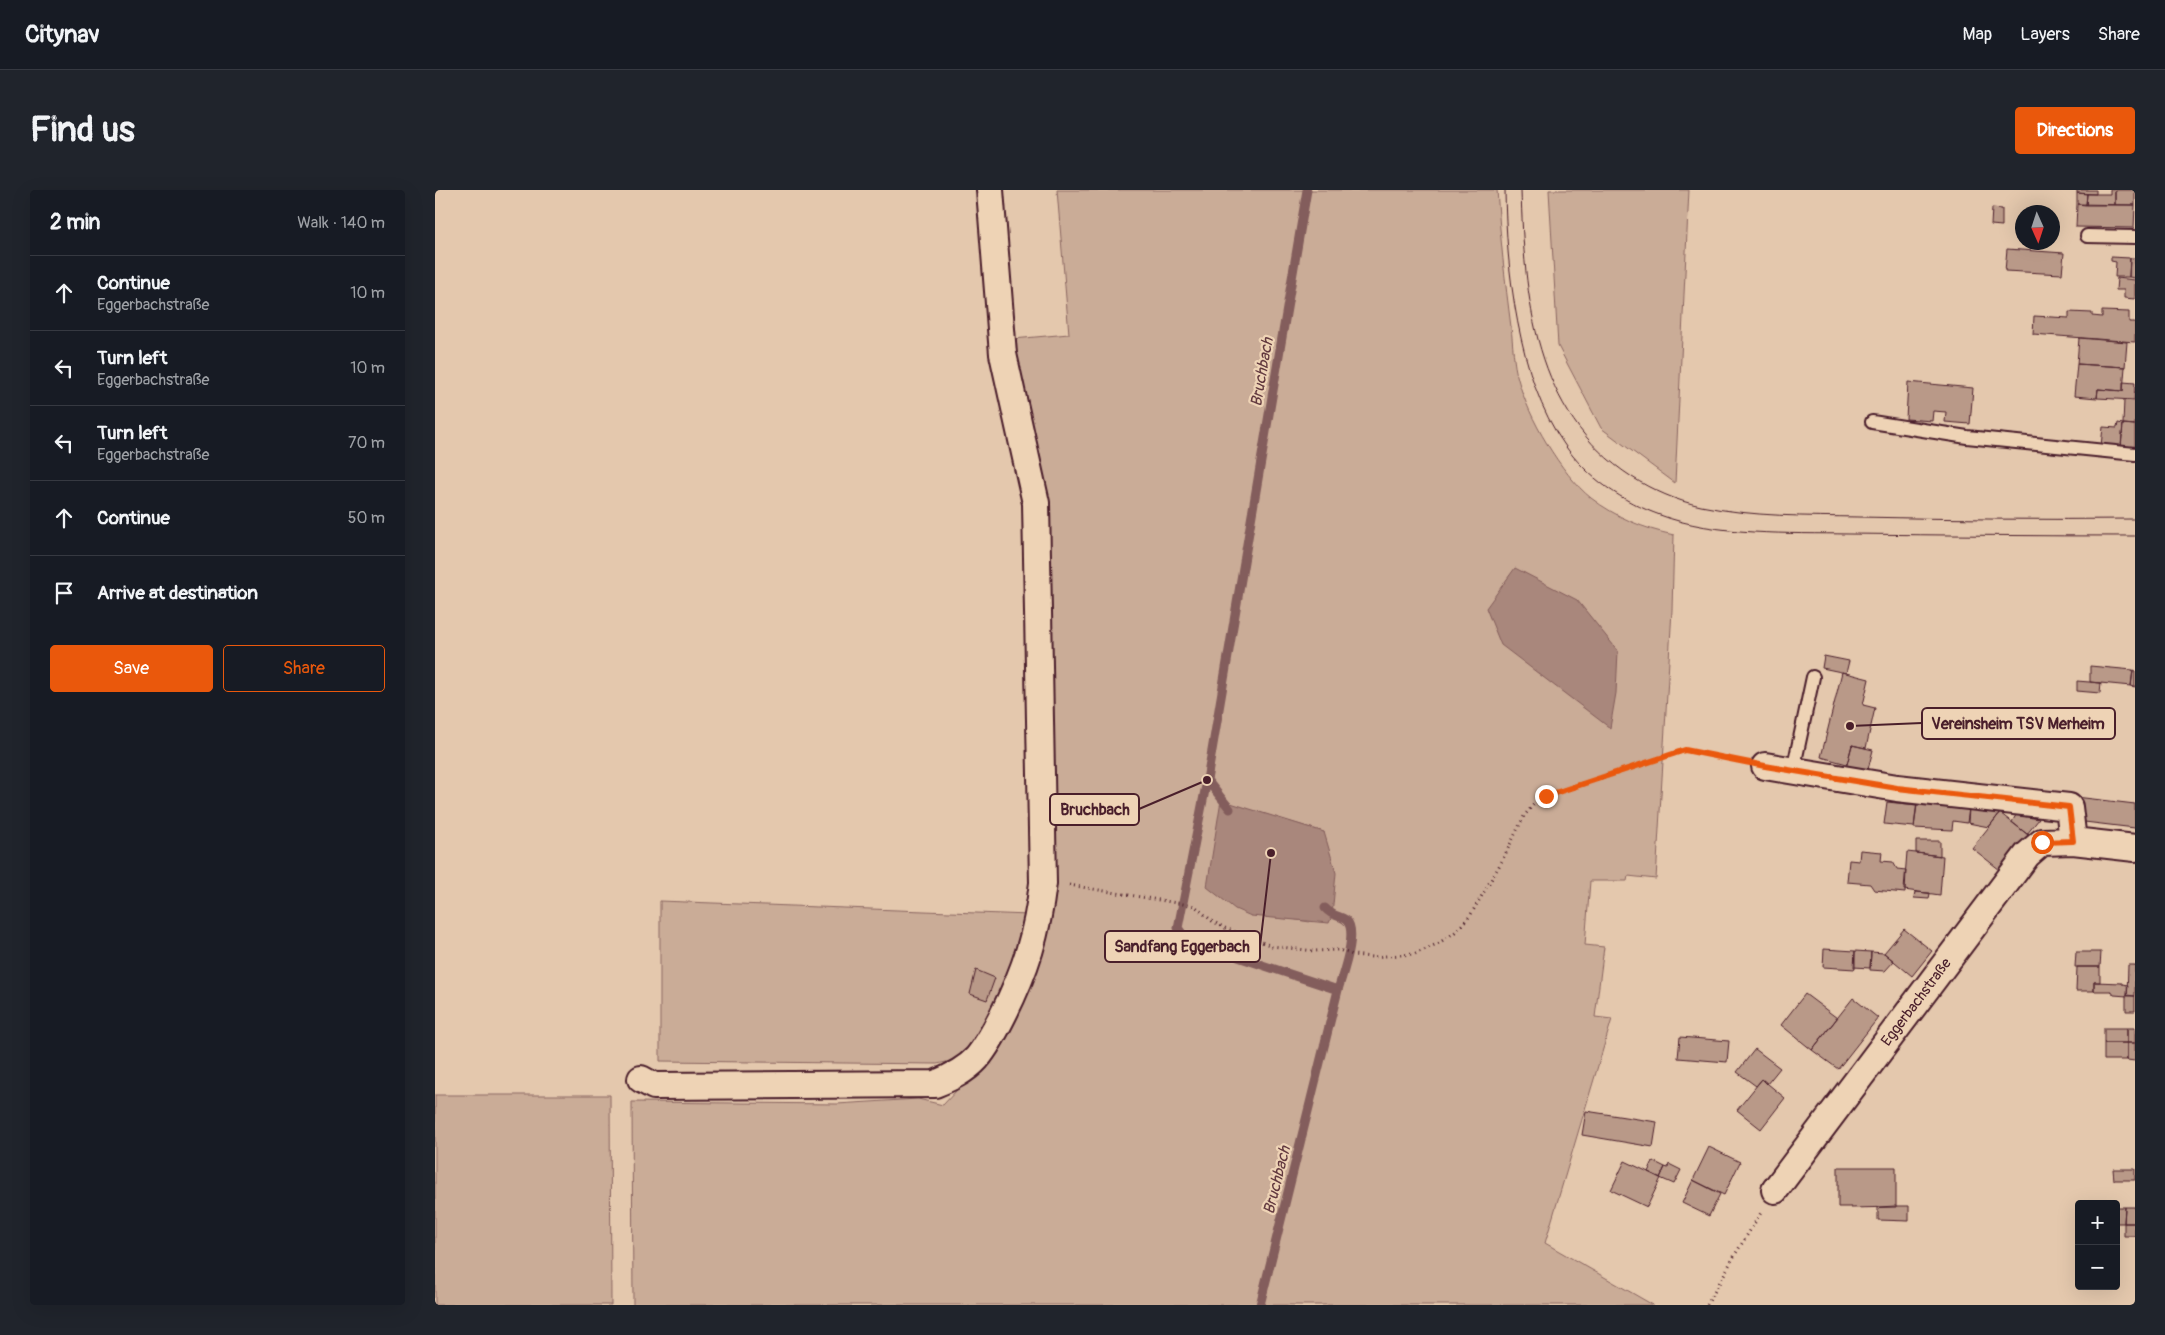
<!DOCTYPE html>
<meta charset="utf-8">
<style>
:root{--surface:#171b24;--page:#20242c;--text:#f1f3f6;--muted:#9ea1a6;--line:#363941;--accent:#ea580c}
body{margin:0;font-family:Pangolin,sans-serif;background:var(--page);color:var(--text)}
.controls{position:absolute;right:15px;bottom:15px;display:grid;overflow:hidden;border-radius:5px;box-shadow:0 5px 20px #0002}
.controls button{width:45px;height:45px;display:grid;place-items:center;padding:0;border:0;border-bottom:1px solid var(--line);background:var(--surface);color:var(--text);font:25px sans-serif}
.compass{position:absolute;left:1580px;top:15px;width:45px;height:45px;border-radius:50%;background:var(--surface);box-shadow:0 5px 20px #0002;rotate:177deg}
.stop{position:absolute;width:15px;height:15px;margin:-11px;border:4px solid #ea580c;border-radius:50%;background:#fff}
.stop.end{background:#ea580c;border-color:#fff;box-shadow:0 1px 5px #0008}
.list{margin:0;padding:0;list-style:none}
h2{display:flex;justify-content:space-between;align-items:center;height:65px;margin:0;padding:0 20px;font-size:21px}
h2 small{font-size:16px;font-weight:400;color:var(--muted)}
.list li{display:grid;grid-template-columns:32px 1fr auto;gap:15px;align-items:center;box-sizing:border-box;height:75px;padding:0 20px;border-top:1px solid var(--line)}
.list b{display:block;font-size:19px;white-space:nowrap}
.list p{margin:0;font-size:16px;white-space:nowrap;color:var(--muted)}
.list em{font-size:16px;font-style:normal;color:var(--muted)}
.actions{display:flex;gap:10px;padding:15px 20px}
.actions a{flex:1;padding:11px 0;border:1px solid var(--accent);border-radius:5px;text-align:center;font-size:18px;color:var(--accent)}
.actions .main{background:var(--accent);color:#fff}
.icon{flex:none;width:28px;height:28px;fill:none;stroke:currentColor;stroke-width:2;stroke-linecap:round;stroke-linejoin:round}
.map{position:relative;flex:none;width:1700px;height:1115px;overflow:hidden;border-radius:5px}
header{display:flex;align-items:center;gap:30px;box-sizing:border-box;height:70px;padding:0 25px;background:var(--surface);border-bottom:1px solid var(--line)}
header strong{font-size:24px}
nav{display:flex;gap:28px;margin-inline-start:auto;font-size:18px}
.intro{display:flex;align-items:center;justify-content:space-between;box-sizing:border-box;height:120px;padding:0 30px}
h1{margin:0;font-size:35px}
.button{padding:12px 22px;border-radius:5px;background:var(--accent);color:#fff;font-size:18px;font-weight:700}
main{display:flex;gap:30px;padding:0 30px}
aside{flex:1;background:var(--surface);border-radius:5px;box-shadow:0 5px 20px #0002}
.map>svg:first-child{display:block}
.green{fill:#caac97;stroke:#8a6661;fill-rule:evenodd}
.water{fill:#a9877b;stroke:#835d5b}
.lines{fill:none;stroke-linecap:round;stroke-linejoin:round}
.stream{stroke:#835d5b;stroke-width:9}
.building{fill:#b99988;stroke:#4a1f2b}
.lane-casing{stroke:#4a1f2b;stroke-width:16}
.street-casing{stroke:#4a1f2b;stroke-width:30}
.path{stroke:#4a1f2b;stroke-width:3;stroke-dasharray:1 4;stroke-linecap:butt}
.lane{stroke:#eed3b5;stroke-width:12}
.street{stroke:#eed3b5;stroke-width:26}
.tram{stroke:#4a1f2b;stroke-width:1}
.route{stroke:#ea580c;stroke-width:6}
.labels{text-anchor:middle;stroke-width:4.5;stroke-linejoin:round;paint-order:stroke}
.street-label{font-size:15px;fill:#4a1f2b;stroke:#eed3b5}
.water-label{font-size:16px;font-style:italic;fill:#62393f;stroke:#eed3b5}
.leader{fill:none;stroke:#4a1f2b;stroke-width:2}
.callout-dot{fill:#4a1f2b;stroke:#eed3b5;stroke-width:2}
.callout{fill:#eed3b5;stroke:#4a1f2b;stroke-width:2}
.callout-label{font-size:16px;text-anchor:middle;font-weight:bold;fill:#4a1f2b}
</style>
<header>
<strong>Citynav</strong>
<nav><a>Map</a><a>Layers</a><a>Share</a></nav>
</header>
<div class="intro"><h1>Find us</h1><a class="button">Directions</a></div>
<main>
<aside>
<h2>2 min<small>Walk · 140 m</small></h2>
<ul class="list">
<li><svg class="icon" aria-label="ahead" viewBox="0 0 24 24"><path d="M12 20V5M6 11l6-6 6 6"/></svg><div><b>Continue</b><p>Eggerbachstraße</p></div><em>10 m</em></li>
<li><svg class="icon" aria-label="left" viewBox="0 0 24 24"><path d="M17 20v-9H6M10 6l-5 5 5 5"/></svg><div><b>Turn left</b><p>Eggerbachstraße</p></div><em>10 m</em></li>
<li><svg class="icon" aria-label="left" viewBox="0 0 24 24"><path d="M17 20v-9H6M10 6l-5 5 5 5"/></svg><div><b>Turn left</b><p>Eggerbachstraße</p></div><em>70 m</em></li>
<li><svg class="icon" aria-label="ahead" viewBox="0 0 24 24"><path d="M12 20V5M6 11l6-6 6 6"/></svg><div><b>Continue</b></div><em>50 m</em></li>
<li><svg class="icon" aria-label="arrive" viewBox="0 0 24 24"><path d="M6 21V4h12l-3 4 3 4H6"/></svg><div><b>Arrive at destination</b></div></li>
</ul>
<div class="actions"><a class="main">Save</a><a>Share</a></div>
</aside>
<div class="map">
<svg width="1700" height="1115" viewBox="0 0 1700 1115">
<rect width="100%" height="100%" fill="#e4c8ad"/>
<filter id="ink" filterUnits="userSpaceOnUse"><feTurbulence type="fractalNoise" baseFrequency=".02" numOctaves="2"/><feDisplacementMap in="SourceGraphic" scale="10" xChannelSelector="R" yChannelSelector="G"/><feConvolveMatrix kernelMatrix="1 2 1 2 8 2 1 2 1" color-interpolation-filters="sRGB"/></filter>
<g filter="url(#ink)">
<path class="green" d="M622 0H1062C1065 46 1070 91 1076 137 1078 154 1078 173 1083 189 1093 227 1126 284 1156 308 1181 327 1209 339 1239 345L1237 420 1221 689 1193 686 1192 691H1155L1150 755 1169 757 1160 827 1177 829 1110 1053 1218 1115H198L197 912 402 914 483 909 508 915 551 869 614 660 578 149 634 144ZM786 611 889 642 875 732 856 729Z
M1114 0H1254L1240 293 1166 238 1123 156Z
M225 711 594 725 576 787 537 856 521 870 502 874 225 871Z
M0 905H175L176 1115H0Z"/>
<path class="water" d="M1080 378 1142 410 1183 461 1181 503 1175 538 1066 455 1051 418Z
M786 610 889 642 901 683 897 726 894 733 816 726 800 719 772 697Z"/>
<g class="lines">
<path class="stream" d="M772 590 795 619
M890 718C898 727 904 725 911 730 924 741 907 785 903 800
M780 759 752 750 743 738 772 590 872 0
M803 767 903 800 825 1115"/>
</g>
<path class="building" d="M1642 0H1661V4L1642 3Z
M1675 0H1680V15H1651L1652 4H1675Z
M1680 0H1700V15H1680Z
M1642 3 1652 4 1651 15 1642 14Z
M1642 14 1700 15 1699 38 1641 37Z
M1557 18 1567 19V36L1556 35Z
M1572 59 1629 63 1627 84 1570 81Z
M1676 67 1695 68 1694 87H1680L1681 72 1676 71Z
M1695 68H1700V88L1694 87Z
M1682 88 1700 90V109L1689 108V100H1681Z
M1667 121 1694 122V132H1700V152L1598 144 1599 126 1634 128V122L1657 123V126L1667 127Z
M1644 148 1692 152 1690 177 1642 174Z
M1642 174 1690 177 1688 201 1663 199 1662 208 1639 206Z
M1473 192 1538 198 1535 234 1510 232 1511 222 1498 221 1497 231 1471 229Z
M1688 192 1700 193 1699 210 1662 208 1663 199 1688 201Z
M1689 210 1700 211V235L1688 234Z
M1683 233 1688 234 1686 257 1666 256 1668 237 1682 238Z
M1688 234 1700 235V259L1686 257Z
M1389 466 1414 471 1411 483 1387 478Z
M1655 476 1698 480 1696 496 1655 492Z
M1698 480 1700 481V497L1696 496Z
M1407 482 1434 489 1428 515 1440 518 1431 558 1417 555 1412 574 1386 567Z
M1642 491 1666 493 1665 503 1642 501Z
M1417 555 1438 560 1431 587 1410 582Z
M1641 607 1700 614V638L1641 631Z
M1482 611 1534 618 1532 633 1518 631 1517 640 1479 638Z
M1452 612 1482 615 1479 637 1449 634Z
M1534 618 1565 623 1554 637 1533 633Z
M1565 623 1593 645 1565 680 1537 658Z
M1581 625 1604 629 1592 644 1577 632Z
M1481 651H1505V666L1481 663Z
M1425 660 1447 662 1446 671 1458 672 1462 679 1471 680 1470 703 1439 700 1435 694 1412 692 1414 670 1424 671Z
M1472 662 1508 666 1505 705 1469 700Z
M1480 702 1495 703 1494 709 1479 708Z
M1469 739 1497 761 1477 786 1449 763Z
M1389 759 1420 761V779L1388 777Z
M1420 761 1436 762 1435 778 1419 777Z
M1436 762 1449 763 1459 771 1450 781 1435 780Z
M1641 762H1666L1665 777H1640Z
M1693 775H1700V806H1692Z
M1642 777H1665V792H1659V801H1641Z
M541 780 560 788 552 810 535 804Z
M1659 792 1687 793V794L1693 795 1692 806 1679 805 1676 801H1659Z
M1370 804 1402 828 1377 860 1346 835Z
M1691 805 1700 806V821H1691Z
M1418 808 1443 828 1403 879 1377 860Z
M1669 838H1692V853H1669Z
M1692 838H1700V853H1692Z
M1245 847 1294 851 1292 872 1243 868Z
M1669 853H1692V870H1669Z
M1692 853H1700V871L1692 870Z
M1320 859 1345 878 1332 894 1327 889 1321 896 1302 882Z
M1327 889 1350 908 1326 939 1302 920Z
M1151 921 1222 932 1218 957 1147 945Z
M1274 957 1305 972 1289 1005 1258 990Z
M1190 971 1226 988 1212 1017 1176 1000Z
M1218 971 1230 977 1225 988 1213 982Z
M1234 974 1246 980 1239 994 1225 988 1230 977 1233 978Z
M1403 977H1461V1017L1416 1018V1017H1403Z
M1678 979H1700V990H1679Z
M1258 990 1285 1004 1274 1026 1247 1013Z
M1461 1016H1474V1031L1443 1030V1017Z
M1681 1017H1690L1689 1033H1681Z
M1690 1017H1700V1033H1689Z
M1689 1033H1700V1046H1689Z"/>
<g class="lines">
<g class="lane-casing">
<path id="lane" d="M1652 46 1700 47
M1437 232 1532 247 1700 264
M1358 581 1378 487"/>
</g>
<g class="street-casing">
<path id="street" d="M1330 576 1462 598 1634 617 1638 651
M206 889 219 896 500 894C515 888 530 881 542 868 552 856 561 839 568 825 591 779 602 744 608 693L601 313 568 164 555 0
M1340 1000 1592 665 1607 652 1638 651 1700 658"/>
</g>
<path class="path" d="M634 695 760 716 777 731 790 738 837 756 879 761 904 760 918 765 937 767 980 764 1004 753 1020 742 1035 726 1067 671 1089 626 1099 614 1111 606 1250 560 1304 571
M1272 1115 1301 1063 1327 1021"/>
<use href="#lane" class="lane"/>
<use href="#street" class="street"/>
<path class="tram" d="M1070 0C1071 77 1083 190 1129 254 1151 287 1188 312 1225 325 1280 346 1356 343 1414 344 1509 345 1605 346 1700 346
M1086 0C1089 106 1099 224 1197 287 1217 300 1242 311 1266 316 1318 327 1371 326 1424 327 1516 329 1608 330 1700 329"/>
</g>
</g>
<g class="lines" filter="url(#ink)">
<path class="route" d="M1111 606 1250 560 1330 576 1462 598 1634 617 1638 651 1607 652"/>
</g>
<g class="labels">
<g class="street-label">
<text transform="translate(1481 812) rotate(-53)" y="5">Eggerbachstraße</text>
</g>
<g class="water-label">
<text transform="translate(826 182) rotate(-80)" y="6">Bruchbach</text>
<text transform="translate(841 990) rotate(-76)" y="6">Bruchbach</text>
</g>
</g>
<path class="leader" d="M1415 536L1487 533M772 590L704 619M836 663L825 756"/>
<g class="callout-dot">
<circle cx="1415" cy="536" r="5"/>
<circle cx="772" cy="590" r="5"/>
<circle cx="836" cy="663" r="5"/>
</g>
<g class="callout">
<rect x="1487" y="518" width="193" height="31" rx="5"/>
<rect x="615" y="604" width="89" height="31" rx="5"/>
<rect x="670" y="741" width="155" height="31" rx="5"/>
</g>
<g class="callout-label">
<text x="1583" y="539">Vereinsheim TSV Merheim</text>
<text x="660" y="625">Bruchbach</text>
<text x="747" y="762">Sandfang Eggerbach</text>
</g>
</svg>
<div class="controls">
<button>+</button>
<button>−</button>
</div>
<svg class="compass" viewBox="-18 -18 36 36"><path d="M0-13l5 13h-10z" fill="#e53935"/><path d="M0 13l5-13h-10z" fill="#9ea1a6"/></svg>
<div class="stop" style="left:1607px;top:652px"></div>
<div class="stop end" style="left:1111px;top:606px"></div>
</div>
</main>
